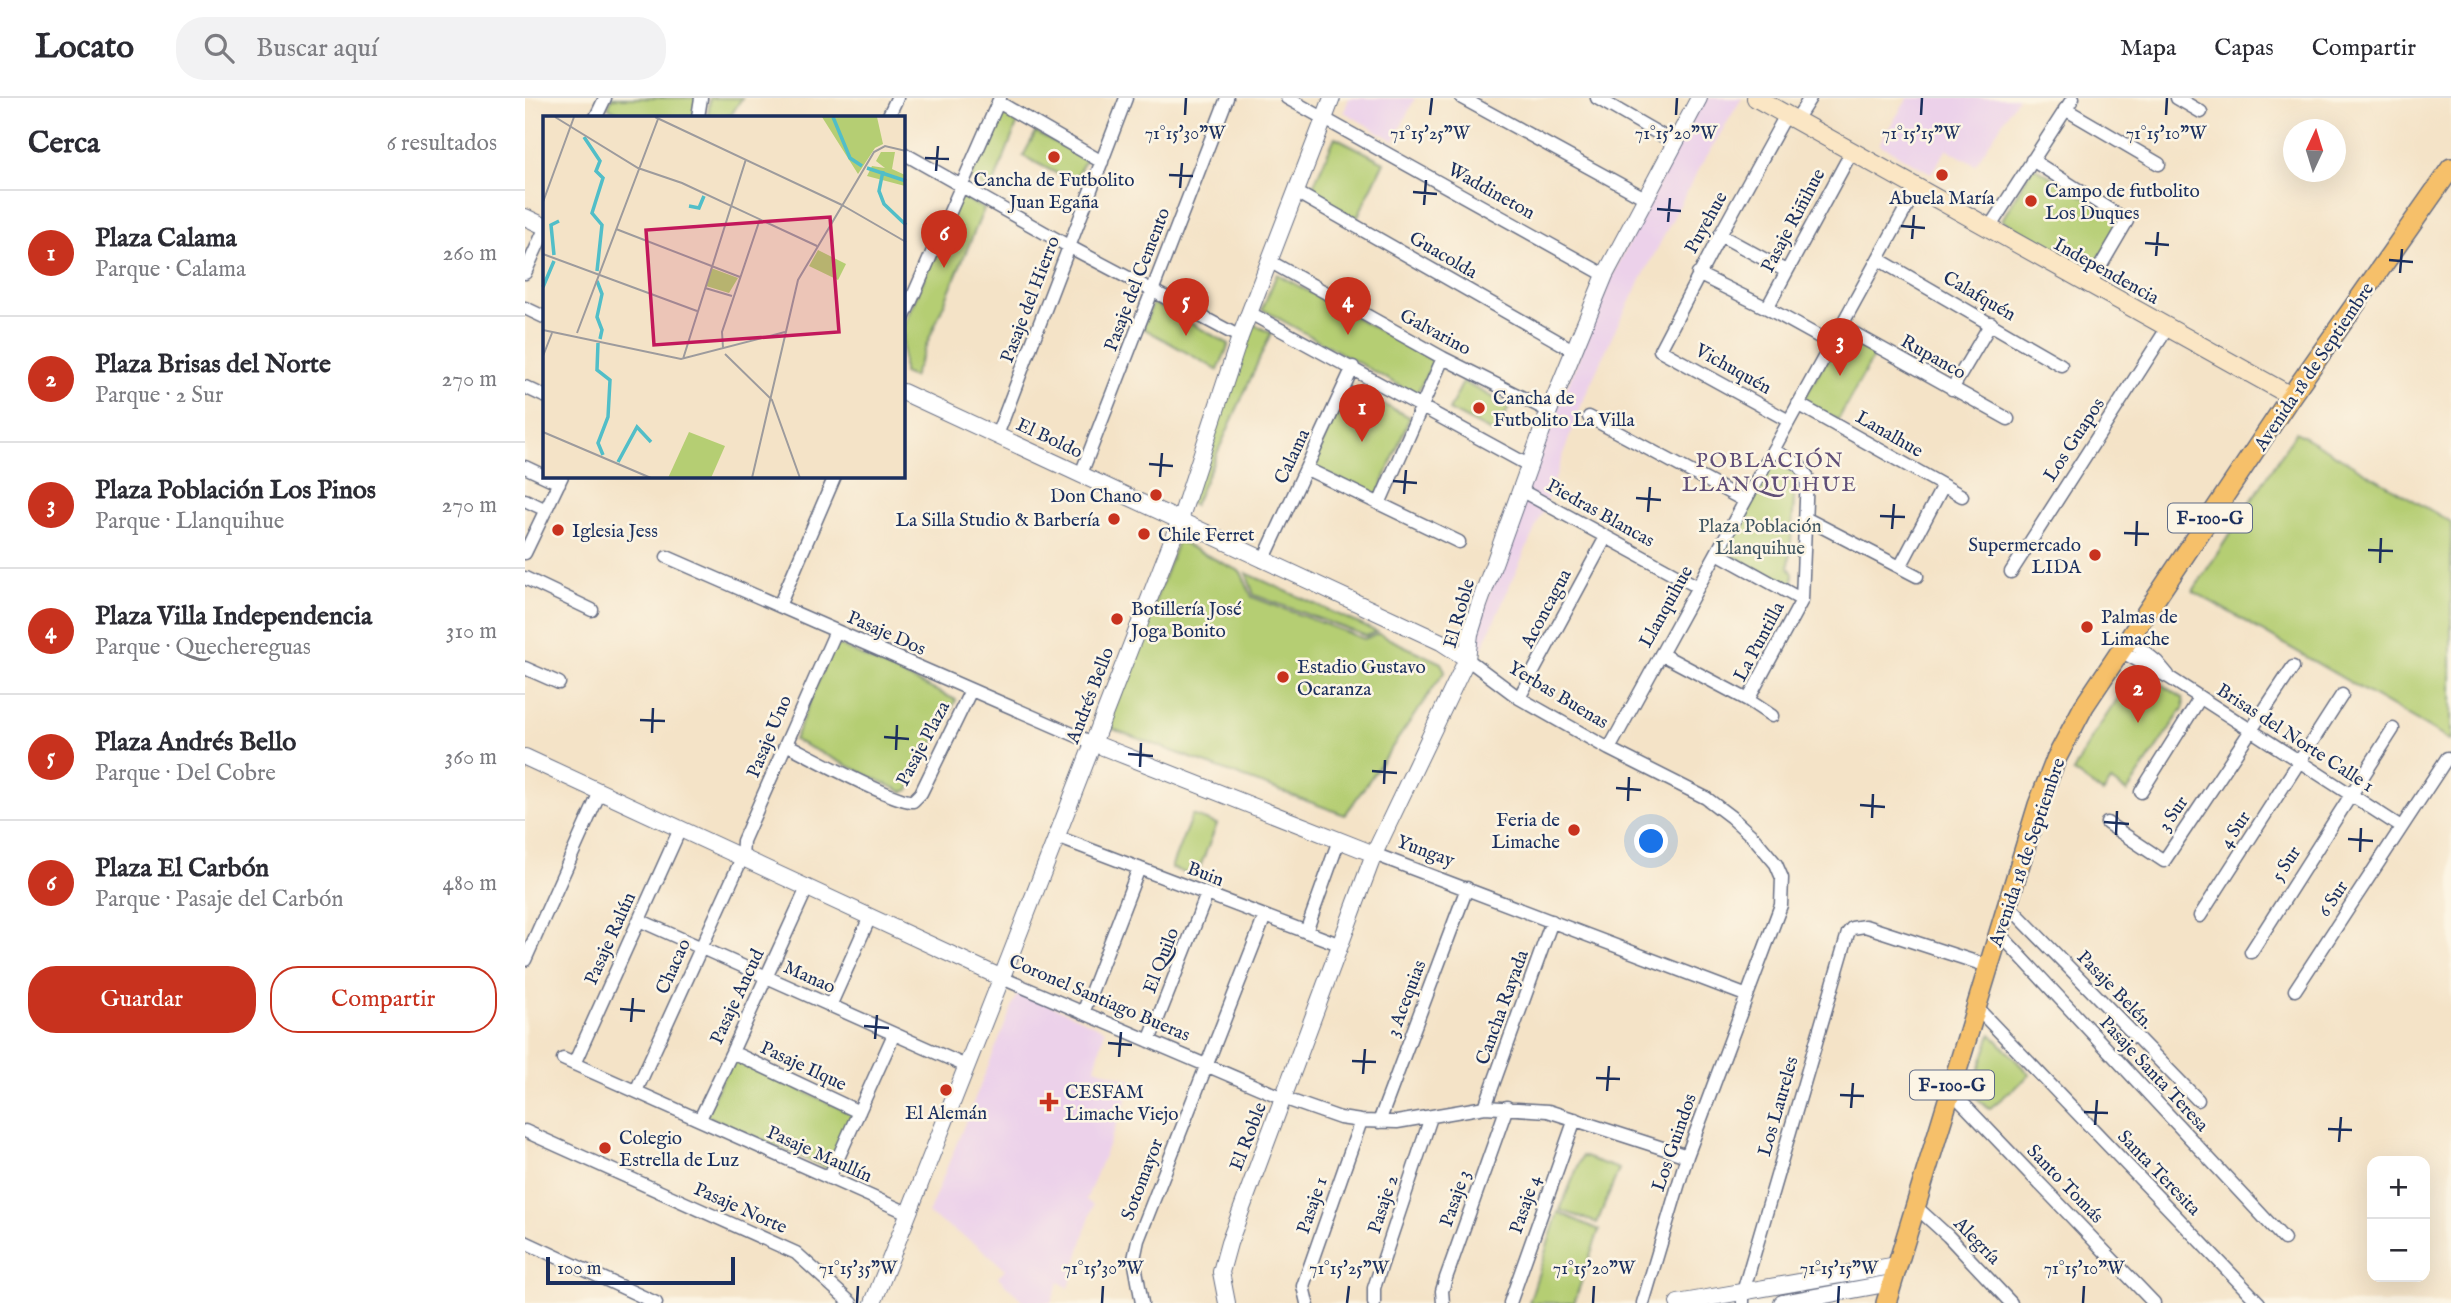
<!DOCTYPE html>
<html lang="es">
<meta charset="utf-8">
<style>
:root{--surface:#fff;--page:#f2f2f3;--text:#2b2b33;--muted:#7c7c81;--line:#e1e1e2;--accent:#c8321e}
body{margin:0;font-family:"IM FELL English",serif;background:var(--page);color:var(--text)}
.controls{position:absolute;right:21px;bottom:21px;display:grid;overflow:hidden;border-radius:14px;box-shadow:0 7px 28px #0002}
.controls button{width:63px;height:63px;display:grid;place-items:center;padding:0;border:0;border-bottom:2px solid var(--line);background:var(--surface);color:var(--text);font:35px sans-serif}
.compass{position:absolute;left:1758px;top:21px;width:63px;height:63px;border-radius:50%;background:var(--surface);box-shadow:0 7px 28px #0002;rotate:4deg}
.scale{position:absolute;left:21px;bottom:18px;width:189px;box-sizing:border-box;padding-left:7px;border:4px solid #1b2f5e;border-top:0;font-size:19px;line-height:24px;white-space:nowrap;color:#1b2f5e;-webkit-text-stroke:5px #fcf5e5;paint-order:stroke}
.you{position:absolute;left:1127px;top:744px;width:24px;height:24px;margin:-18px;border:5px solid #fff;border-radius:50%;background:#1a73e8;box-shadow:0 0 0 10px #1a73e833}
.badge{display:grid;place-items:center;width:46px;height:46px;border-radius:50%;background:var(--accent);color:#fff;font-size:23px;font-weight:700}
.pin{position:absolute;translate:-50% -58px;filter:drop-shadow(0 2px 4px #0008)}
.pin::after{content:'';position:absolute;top:37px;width:24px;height:21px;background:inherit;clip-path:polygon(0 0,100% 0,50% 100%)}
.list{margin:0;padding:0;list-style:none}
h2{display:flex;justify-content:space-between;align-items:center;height:91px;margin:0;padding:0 28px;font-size:30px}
h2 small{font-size:23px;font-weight:400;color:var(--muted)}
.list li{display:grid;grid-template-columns:46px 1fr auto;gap:21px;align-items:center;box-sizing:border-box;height:126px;padding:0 28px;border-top:2px solid var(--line)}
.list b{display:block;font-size:26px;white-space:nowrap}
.list p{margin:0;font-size:23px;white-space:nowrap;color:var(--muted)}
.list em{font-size:23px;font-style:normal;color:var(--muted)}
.actions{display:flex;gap:14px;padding:21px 28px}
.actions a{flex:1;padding:16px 0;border:2px solid var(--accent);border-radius:28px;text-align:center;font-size:24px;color:var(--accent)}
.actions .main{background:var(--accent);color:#fff}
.icon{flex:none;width:38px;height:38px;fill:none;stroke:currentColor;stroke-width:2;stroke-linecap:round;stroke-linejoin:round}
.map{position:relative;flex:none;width:1926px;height:1205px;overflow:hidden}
header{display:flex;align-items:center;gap:42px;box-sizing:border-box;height:98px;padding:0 35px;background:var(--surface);border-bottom:2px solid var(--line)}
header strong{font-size:33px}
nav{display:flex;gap:38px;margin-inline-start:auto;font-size:24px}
.search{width:490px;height:63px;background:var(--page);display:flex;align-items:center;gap:18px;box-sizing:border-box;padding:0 24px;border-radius:28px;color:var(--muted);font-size:26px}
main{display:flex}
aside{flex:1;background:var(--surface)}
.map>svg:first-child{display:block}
.built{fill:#ecd1ea}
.green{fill:#b5ce73;stroke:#687e68;stroke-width:2}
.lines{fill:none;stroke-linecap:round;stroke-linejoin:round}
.minor-casing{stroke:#676e83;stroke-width:15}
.tertiary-casing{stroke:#676e83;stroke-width:18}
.secondary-casing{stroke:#676e83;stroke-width:20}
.primary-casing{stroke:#676e83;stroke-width:22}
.minor{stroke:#fff;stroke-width:12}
.tertiary{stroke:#fff;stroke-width:16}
.secondary{stroke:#fbe6c4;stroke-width:18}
.primary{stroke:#f6c06b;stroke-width:19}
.ticks{fill:none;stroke:#1b2f5e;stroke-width:2.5}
.poi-dot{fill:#c8321e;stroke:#fcf5e5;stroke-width:2.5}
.labels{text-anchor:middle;stroke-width:5;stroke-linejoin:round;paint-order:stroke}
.shield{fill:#fcf5e5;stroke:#5e6a86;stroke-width:2}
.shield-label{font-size:18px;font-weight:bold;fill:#1b2f5e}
.poi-label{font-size:19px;fill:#1b2f5e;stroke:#fcf5e5;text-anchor:start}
.street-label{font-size:19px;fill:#1b2f5e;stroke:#fcf5e5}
.park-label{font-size:19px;fill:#425763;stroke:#fcf5e5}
.neighbourhood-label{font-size:21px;letter-spacing:2px;fill:#604f78;stroke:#fcf5e5}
.inset-river{fill:none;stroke:#51bec8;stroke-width:3.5}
.inset-road{fill:none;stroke:#9d9b9d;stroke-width:2}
.view{fill:#c2185b;fill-opacity:0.15;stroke:#c2185b;stroke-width:3.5}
.inset-edge{fill:none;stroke:#1b2f5e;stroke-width:3.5}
.ticks-label{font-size:18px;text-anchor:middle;fill:#1b2f5e;stroke:#fcf5e5;stroke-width:5;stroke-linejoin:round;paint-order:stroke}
</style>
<header>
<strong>Locato</strong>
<div class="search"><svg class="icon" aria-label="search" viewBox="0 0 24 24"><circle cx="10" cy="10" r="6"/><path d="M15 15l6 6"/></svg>Buscar aquí</div>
<nav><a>Mapa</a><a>Capas</a><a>Compartir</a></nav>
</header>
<main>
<aside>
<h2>Cerca<small>6 resultados</small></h2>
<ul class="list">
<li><span class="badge">1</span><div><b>Plaza Calama</b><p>Parque · Calama</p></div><em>260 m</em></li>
<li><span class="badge">2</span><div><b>Plaza Brisas del Norte</b><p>Parque · 2 Sur</p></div><em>270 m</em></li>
<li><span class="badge">3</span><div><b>Plaza Población Los Pinos</b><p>Parque · Llanquihue</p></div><em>270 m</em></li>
<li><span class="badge">4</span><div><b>Plaza Villa Independencia</b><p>Parque · Quechereguas</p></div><em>310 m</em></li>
<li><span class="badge">5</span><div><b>Plaza Andrés Bello</b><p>Parque · Del Cobre</p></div><em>360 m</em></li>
<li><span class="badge">6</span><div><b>Plaza El Carbón</b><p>Parque · Pasaje del Carbón</p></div><em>480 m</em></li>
</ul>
<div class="actions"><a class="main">Guardar</a><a>Compartir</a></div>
</aside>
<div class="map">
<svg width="1926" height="1205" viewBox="0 0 1926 1205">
<rect width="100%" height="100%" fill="#fcf5e5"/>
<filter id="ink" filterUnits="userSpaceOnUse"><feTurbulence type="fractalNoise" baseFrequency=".0143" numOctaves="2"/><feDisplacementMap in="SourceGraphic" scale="14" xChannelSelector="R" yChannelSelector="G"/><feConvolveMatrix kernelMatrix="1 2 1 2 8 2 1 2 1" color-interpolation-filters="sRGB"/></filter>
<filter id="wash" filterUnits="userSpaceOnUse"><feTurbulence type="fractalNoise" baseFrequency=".00686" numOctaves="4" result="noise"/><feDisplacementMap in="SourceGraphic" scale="28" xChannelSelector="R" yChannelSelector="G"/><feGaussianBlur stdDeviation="1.57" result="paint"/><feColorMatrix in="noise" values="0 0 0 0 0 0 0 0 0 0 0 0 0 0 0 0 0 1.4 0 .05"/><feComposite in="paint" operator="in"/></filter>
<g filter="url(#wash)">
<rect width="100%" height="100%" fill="#f4e3c7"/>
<path class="built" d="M824 0H890L869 43 819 14Z
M1177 0H1217L1171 76 1091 230 1054 311 1022 404 954 557 949 549 953 528 1000 393 1085 182Z
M1383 0H1493L1450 67 1422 51 1406 75 1354 46Z
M499 895 580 932 570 970 609 983 561 1102 568 1107 544 1190 534 1184 526 1205H500L473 1179 480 1171 452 1147 403 1116 492 897Z"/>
<path class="green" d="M87 0H172L169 19H101L83 9Z
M185 0H217L206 17 183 19Z
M477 10 494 21 466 93 445 81Z
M511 34 561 61 548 84 498 58Z
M810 39 859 64 831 122 784 97Z
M1508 68 1597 122 1567 173 1477 122Z
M435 98 459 111 388 279 378 275V229Z
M752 176 909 263 891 297 737 211Z
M628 205 704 246 693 272 618 230Z
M726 225 746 235 669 407 662 403Z
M1316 235 1351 254 1313 322 1278 302Z
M938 284 985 308 970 336 924 312Z
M822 290 885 319 852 399 787 369Z
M1771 334 1926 424V643L1668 493Z
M1243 362 1271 375 1264 469 1268 476V491L1193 450Z
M653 443 716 474 727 499 839 541 854 536 916 565 920 573 820 717 582 629Z
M721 475 852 534 841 538 729 497Z
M309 545 431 602 384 692 378 694 269 642Z
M1612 571 1658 600 1659 609 1602 694 1586 683 1578 695 1548 674 1566 641Z
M667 717 692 726 671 779 646 770Z
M1466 936 1505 977 1464 1011 1446 995Z
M207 960 328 1016 303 1071 180 1017Z
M1057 1058 1094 1071 1072 1125 1035 1112Z
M1033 1114 1074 1132 1049 1205H1004Z"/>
</g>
<g filter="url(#ink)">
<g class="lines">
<g class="minor-casing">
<path id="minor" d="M762 0 1080 177
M937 0 1120 100
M1072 0 1150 45
M1652 0 1676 14
M473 4 577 64
M1540 11 1634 66
M1261 17 1195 137 1135 252 1264 323
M71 19 80 0
M173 19 176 0
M363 19 372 0
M1271 22 1285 0
M378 55 545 149 715 239
M1507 62 1602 123 1565 186
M771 94 1048 252
M1464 130 1548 0
M1195 137 1261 173
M1353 161 1536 267
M744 163 918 260 1024 313
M0 175 19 133
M1173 176 1242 210 1307 246
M0 210 19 219
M1242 210 1327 53
M725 215 1005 368
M378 221 475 0
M1316 228 1483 321
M0 289 19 298
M1427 291 1466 225
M1273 306 1437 398
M1064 319 1220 403
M472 337 601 0
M0 369 34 385
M782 371 934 444
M556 376 702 0
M997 393 1173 489
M0 402 21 412
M854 406 918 260
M1280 420 1392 478
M0 455 37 378
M1192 455 1277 502
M142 459 568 645
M738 463 828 269
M1375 469 1418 388
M1486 474 1643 229
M0 480 67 512
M254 508 310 378
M1605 542 1632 564 1643 577
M1597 554 1645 580 1876 729
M1136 556 1223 602 1247 618
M942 561 994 600 1084 651 1181 700 1206 719 1230 741 1251 766 1257 780 1256 807 1162 1058 1118 1205
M0 570 34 585
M994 600 1081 439
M1223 602 1277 502 1282 378 1274 367 1248 352
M261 646C283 657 370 705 388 703L396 695 446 592
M1084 651 1392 90
M1616 694 1675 600
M1582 725 1639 763 1768 569
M532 739 816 847
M849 756 1220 897
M1482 806 1673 1002
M1675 818 1817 597
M114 822 441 968
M781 834 814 742
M1473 834 1759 1141
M1726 854 1868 631
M0 862 75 694
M477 880 758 1000 815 1020 836 1023 872 1024 960 1009 1023 1013 1162 1058
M1770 892 1922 660
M305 908 345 819
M1451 909 1734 1205
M558 915 614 770
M624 943 682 796
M207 954 334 1014
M38 961 383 1115
M49 966 155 731
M1425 992 1629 1205
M111 993 217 760 218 743 311 533
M960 1009 1027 823
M175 1021 207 954 282 790
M854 1024 942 790
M0 1033 271 1155 326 1205
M304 1080 369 936
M1390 1108 1423 1138 1486 1205
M0 1144 131 1205
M617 1205 609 1161 613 1142 740 818
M782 1205 778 1188 836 1023
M849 1205V1190L906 1019
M918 1205 917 1193 921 1180 982 1009
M985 1205 1050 1021
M1218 1205V1194L1323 835 1327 830 1340 828 1463 868"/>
</g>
<g class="tertiary-casing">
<path id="tertiary" d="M0 119 19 128
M378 294 916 544 942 561
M568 645 849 756
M0 659 477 880
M348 1205 484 861 655 422 715 239 807 0
M702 1205 696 1174 704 1145 849 756 942 561 945 536 954 507 1024 313 1080 177 1174 0
M1153 1205 1372 1167
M1257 1205 1366 1185"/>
</g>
<g class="secondary-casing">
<path id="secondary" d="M1231 0 1766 298"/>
</g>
<g class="primary-casing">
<path id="primary" d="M1361 1205 1513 707 1531 661 1559 608 1766 298 1926 70"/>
</g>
<use href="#minor" class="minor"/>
<use href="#tertiary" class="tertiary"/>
<use href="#secondary" class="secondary"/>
<use href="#primary" class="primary"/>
</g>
</g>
<path class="ticks" d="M660 17 661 0M905 17 907 0M1151 17 1152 0M1396 17 1397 0M1641 17 1642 0M400 60 424 61M411 73 413 48M644 77 668 78M655 90 657 65M888 94 912 96M899 107 901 82M1132 111 1156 113M1143 124 1145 100M1376 128 1400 130M1387 141 1389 117M1620 145 1644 147M1631 158 1633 134M1864 162 1888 164M1875 175 1877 151M624 366 648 368M635 379 637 355M868 383 892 385M879 396 881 372M1111 400 1136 402M1123 414 1125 389M1355 418 1380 419M1367 431 1369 406M1599 435 1624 436M1611 448 1612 423M1843 452 1868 453M1855 465 1856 440M115 622 140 623M127 635 128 610M359 639 384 641M371 652 372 627M603 656 628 658M615 669 616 645M847 673 872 675M859 686 860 662M1091 690 1116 692M1103 703 1104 679M1335 707 1360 709M1347 720 1348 696M1579 724 1604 726M1591 737 1592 713M1823 741 1848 743M1835 754 1836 730M95 911 120 913M106 924 108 900M339 928 364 930M350 941 352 917M583 945 607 947M594 959 596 934M827 963 851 964M838 976 840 951M1071 980 1095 981M1082 993 1084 968M1315 997 1339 998M1326 1010 1328 985M1559 1014 1583 1015M1570 1027 1572 1002M1803 1031 1827 1032M1814 1044 1816 1019M332 1205 333 1188M577 1205 578 1188M822 1205 824 1188M1068 1205 1069 1188M1313 1205 1314 1188M1558 1205 1559 1188"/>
<g class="poi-dot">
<circle cx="529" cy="59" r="7"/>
<circle cx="1417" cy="77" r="7"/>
<circle cx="1506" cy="103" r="7"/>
<circle cx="954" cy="310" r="7"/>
<circle cx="631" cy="397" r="7"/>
<circle cx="589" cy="421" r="7"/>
<circle cx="33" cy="432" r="7"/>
<circle cx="619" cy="436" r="7"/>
<circle cx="1570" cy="457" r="7"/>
<circle cx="592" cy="521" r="7"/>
<circle cx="1562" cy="529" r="7"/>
<circle cx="758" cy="579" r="7"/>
<circle cx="1049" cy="732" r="7"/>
<circle cx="421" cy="992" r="7"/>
<path d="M520.5 993.5h7v7h7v7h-7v7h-7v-7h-7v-7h7z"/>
<circle cx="80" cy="1050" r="7"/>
</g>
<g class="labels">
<g class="shield">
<rect x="1643" y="405.5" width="84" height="29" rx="5"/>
<rect x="1385" y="972.5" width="84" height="29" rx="5"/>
</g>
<g class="shield-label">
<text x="1685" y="426">F-100-G</text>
<text x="1427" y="993">F-100-G</text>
</g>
<g class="poi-label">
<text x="529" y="88" text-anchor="middle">Cancha de Futbolito<tspan x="529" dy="22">Juan Egaña</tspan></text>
<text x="1520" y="99">Campo de futbolito<tspan x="1520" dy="22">Los Duques</tspan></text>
<text x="1417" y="106" text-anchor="middle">Abuela María</text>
<text x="968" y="306">Cancha de<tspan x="968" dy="22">Futbolito La Villa</tspan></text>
<text x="617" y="404" text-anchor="end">Don Chano</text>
<text x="575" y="428" text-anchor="end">La Silla Studio &amp; Barbería</text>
<text x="47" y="439">Iglesia Jess</text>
<text x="633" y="443">Chile Ferret</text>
<text x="1556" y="453" text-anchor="end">Supermercado<tspan x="1556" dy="22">LIDA</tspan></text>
<text x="606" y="517">Botillería José<tspan x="606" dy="22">Joga Bonito</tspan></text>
<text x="1576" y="525">Palmas de<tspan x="1576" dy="22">Limache</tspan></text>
<text x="772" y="575">Estadio Gustavo<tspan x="772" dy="22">Ocaranza</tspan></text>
<text x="1035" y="728" text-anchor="end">Feria de<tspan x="1035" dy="22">Limache</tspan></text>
<text x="540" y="1000">CESFAM<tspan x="540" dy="22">Limache Viejo</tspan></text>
<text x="421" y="1021" text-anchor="middle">El Alemán</text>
<text x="94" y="1046">Colegio<tspan x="94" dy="22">Estrella de Luz</tspan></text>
</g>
<g class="street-label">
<text transform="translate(967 92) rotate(29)" y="7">Waddineton</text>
<text transform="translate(1267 122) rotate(-62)" y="7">Pasaje Riñihue</text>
<text transform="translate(1180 124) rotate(-61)" y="7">Puyehue</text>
<text transform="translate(919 156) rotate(30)" y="7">Guacolda</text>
<text transform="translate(1582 172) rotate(29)" y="7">Independencia</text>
<text transform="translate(611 181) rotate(-69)" y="7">Pasaje del Cemento</text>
<text transform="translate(1455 197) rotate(30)" y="7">Calafquén</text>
<text transform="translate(504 201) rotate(-69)" y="7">Pasaje del Hierro</text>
<text transform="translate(911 233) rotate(28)" y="7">Galvarino</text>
<text transform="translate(1409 258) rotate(29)" y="7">Rupanco</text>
<text transform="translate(1788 268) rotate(-56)" y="7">Avenida 18 de Septiembre</text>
<text transform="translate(1209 270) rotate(29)" y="7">Vichuquén</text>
<text transform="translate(1365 335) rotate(30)" y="7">Lanalhue</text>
<text transform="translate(525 339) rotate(25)" y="7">El Boldo</text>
<text transform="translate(1548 341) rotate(-57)" y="7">Los Guapos</text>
<text transform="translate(766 358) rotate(-65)" y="7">Calama</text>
<text transform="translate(1076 414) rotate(29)" y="7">Piedras Blancas</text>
<text transform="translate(1140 508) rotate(-61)" y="7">Llanquihue</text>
<text transform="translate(1020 510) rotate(-62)" y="7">Aconcagua</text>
<text transform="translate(933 515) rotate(-74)" y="7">El Roble</text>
<text transform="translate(362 534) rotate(24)" y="7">Pasaje Dos</text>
<text transform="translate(1233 543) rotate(-62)" y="7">La Puntilla</text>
<text transform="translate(1034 596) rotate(31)" y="7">Yerbas Buenas</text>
<text transform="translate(564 597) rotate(-69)" y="7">Andrés Bello</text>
<text transform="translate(243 638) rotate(-67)" y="7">Pasaje Uno</text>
<text transform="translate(1771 639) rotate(33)" y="7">Brisas del Norte Calle 1</text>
<text transform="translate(397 645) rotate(-62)" y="7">Pasaje Plaza</text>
<text transform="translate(1647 715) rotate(-56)" y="7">3 Sur</text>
<text transform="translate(1709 731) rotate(-57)" y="7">4 Sur</text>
<text transform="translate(901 752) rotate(20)" y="7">Yungay</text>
<text transform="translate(1501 754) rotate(-71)" y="7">Avenida 18 de Septiembre</text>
<text transform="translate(1760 765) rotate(-57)" y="7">5 Sur</text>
<text transform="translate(681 775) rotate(21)" y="7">Buin</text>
<text transform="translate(1807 800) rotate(-57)" y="7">6 Sur</text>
<text transform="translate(84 840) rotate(-66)" y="7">Pasaje Ralún</text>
<text transform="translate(635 862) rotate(-69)" y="7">El Quilo</text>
<text transform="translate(147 868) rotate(-66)" y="7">Chacao</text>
<text transform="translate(285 878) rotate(24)" y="7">Manao</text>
<text transform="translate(1591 891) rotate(46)" y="7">Pasaje Belén.</text>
<text transform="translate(211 898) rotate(-65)" y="7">Pasaje Ancud</text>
<text transform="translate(575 899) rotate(23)" y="7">Coronel Santiago Bueras</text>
<text transform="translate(880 900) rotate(-69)" y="7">3 Acequias</text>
<text transform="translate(976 909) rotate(-70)" y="7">Cancha Rayada</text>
<text transform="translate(279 967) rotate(25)" y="7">Pasaje Ilque</text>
<text transform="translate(1630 975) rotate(47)" y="7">Pasaje Santa Teresa</text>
<text transform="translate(1252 1008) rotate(-74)" y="7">Los Laureles</text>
<text transform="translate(722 1038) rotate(-69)" y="7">El Roble</text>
<text transform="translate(1148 1044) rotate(-71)" y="7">Los Guindos</text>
<text transform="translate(295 1055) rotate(24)" y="7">Pasaje Maullín</text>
<text transform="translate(1635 1074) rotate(46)" y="7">Santa Teresita</text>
<text transform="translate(616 1081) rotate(-69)" y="7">Sotomayor</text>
<text transform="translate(1541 1085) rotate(46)" y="7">Santo Tomás</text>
<text transform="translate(929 1100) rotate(-71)" y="7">Pasaje 3</text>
<text transform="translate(857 1106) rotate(-72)" y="7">Pasaje 2</text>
<text transform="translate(999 1106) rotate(-71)" y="7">Pasaje 4</text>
<text transform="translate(786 1107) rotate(-71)" y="7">Pasaje 1</text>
<text transform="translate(216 1109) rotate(24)" y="7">Pasaje Norte</text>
<text transform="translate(1453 1142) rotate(46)" y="7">Alegría</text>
</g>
<g class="park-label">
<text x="1235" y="434">Plaza Población<tspan x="1235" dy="22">Llanquihue</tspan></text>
</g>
<g class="neighbourhood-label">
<text x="1245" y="369">POBLACIÓN<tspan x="1245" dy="24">LLANQUIHUE</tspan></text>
</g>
</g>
<g transform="translate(18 18)">
<rect width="362" height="362" fill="#f4e3c7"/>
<path d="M279 1H334L340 28 332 32 315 58ZM338 36H352L349 53 362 59V70L324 60 329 50 342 52 333 45ZM275 134 303 148 295 164 266 150ZM168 152 195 162 186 177 163 170ZM146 316 182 330 168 362H125Z" fill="#b5ce73"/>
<path class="inset-river" d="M290 1 307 42 319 50M41 21 57 45 53 55 60 62 49 97 59 109 54 155M324 52 363 65M340 55 336 75 341 88 363 109M146 90 156 92 161 80M11 139 8 109 16 105M54 165 59 178 54 201 59 214 57 223M0 171 11 145M55 227 54 254 67 264 65 301 55 327 60 339M75 346 94 311 108 326"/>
<path class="inset-road" d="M12 1 95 52 139 67 274 130M112 1 299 89M0 86 31 1M299 89 363 126M73 113 197 161M0 138 154 195M162 172 189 180M0 214 138 243 242 216M34 217 115 3M180 232 179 216 217 103M182 238 229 284 257 362M0 240 9 217M140 243 203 43M0 316 108 362M209 362 255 164 331 36 342 30 363 35"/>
<path class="view" d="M287 101 296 216 111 229 103 114Z"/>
<rect width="362" height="362" class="inset-edge"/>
</g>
<g class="ticks-label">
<text x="660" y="41">71°15'30"W</text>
<text x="905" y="41">71°15'25"W</text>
<text x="1151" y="41">71°15'20"W</text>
<text x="1396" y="41">71°15'15"W</text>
<text x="1641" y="41">71°15'10"W</text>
<text x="333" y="1176">71°15'35"W</text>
<text x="578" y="1176">71°15'30"W</text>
<text x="824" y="1176">71°15'25"W</text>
<text x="1069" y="1176">71°15'20"W</text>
<text x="1314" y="1176">71°15'15"W</text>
<text x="1559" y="1176">71°15'10"W</text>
</g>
</svg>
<div class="controls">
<button>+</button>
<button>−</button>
</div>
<svg class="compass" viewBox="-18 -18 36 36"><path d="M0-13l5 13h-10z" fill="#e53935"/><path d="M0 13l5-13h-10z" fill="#7c7c81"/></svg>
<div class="scale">100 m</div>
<div class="you"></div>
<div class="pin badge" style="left:837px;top:344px">1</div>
<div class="pin badge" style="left:1613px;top:625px">2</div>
<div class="pin badge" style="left:1315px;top:278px">3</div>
<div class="pin badge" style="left:823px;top:237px">4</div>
<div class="pin badge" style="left:661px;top:238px">5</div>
<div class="pin badge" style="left:419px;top:170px">6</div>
</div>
</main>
